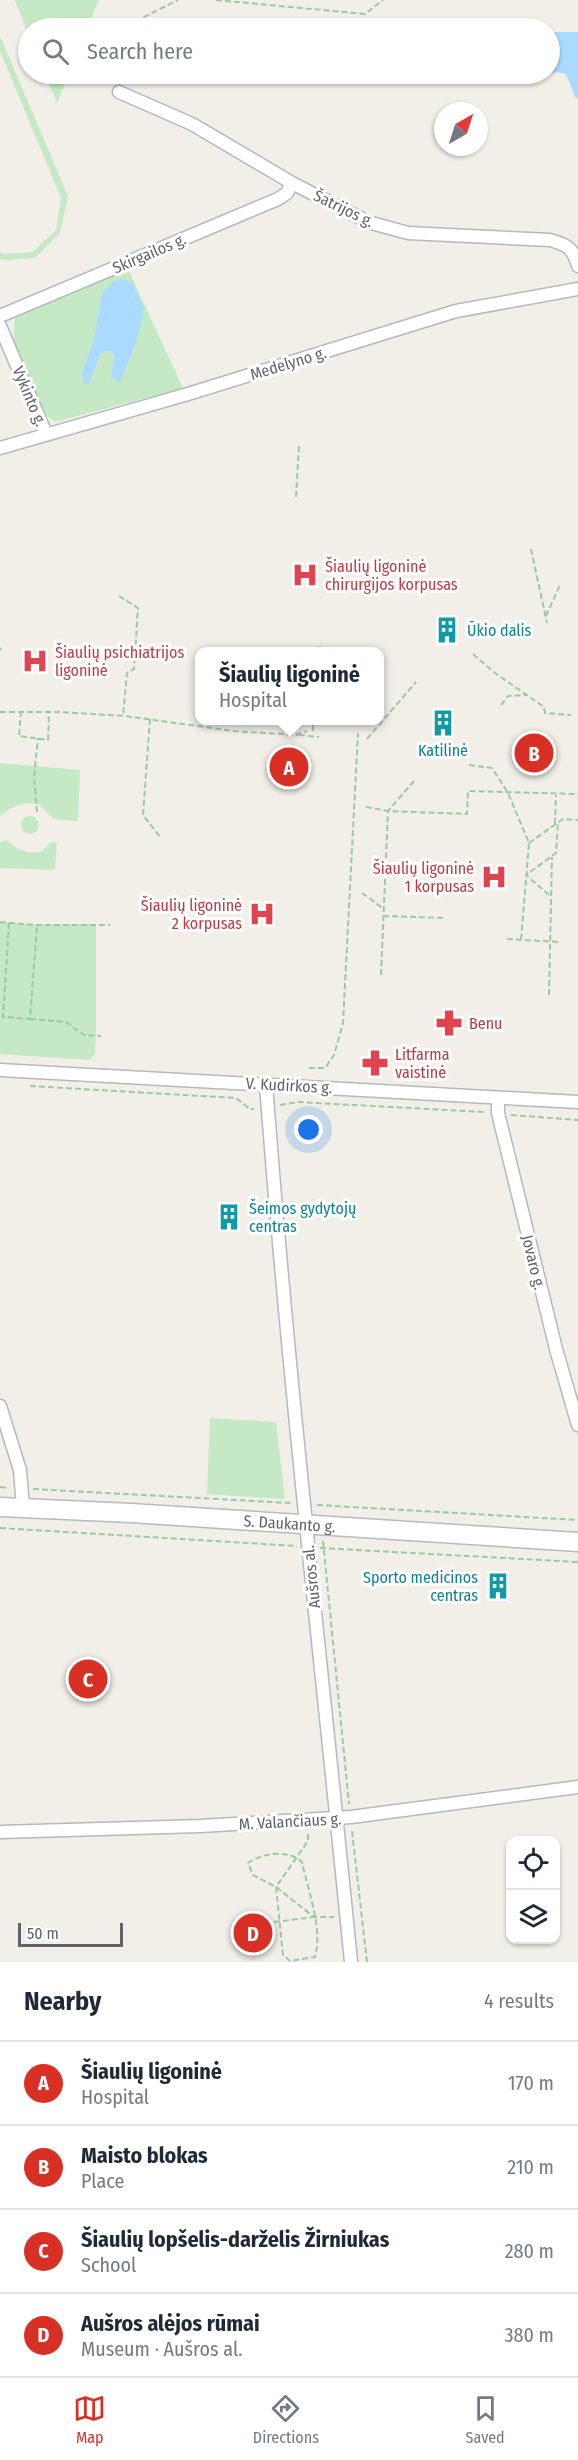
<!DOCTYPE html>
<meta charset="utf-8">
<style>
:root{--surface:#fff;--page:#f6f6f7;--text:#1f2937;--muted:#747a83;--line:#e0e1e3;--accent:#d93025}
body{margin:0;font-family:"Fira Sans Condensed",sans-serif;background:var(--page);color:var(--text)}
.controls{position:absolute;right:18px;bottom:18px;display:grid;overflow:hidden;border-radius:12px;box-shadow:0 2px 4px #0004}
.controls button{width:54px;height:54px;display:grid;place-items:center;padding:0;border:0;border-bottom:2px solid var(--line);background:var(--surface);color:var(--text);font:30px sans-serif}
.compass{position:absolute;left:434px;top:102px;width:54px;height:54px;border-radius:50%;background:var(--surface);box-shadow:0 2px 4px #0004;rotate:39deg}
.scale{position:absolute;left:18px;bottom:15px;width:105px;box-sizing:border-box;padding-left:6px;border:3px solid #5f6368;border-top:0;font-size:16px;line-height:21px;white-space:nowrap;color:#5f6368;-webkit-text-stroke:4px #fff;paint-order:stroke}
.you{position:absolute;left:309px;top:1130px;width:21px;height:21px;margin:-15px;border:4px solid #fff;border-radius:50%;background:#1a73e8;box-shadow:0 0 0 9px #1a73e833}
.badge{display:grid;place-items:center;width:39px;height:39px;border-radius:50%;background:var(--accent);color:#fff;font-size:20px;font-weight:700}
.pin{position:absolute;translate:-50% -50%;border:3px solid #fff;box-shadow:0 2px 6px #0006}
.popup{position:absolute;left:195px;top:647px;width:189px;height:78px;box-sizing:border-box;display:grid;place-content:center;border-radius:12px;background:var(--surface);filter:drop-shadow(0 2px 4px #0005);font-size:20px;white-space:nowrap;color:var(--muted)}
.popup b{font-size:22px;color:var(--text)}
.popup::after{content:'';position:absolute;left:50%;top:100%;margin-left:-12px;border:12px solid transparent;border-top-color:var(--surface)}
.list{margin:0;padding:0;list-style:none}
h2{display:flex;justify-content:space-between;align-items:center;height:78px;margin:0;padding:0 24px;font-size:26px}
h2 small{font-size:20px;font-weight:400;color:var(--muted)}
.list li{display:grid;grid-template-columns:39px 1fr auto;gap:18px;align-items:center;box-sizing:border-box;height:84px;padding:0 24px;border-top:2px solid var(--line)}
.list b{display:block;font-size:22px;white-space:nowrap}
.list p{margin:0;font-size:20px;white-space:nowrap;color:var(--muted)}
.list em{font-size:20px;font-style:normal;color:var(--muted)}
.icon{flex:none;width:33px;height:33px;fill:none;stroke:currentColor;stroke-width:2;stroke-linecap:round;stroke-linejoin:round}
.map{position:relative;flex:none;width:578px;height:1962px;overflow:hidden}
.search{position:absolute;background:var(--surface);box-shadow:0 2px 4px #0004;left:18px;right:18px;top:18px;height:66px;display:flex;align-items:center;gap:15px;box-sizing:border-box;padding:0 21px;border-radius:33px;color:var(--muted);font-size:22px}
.sheet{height:414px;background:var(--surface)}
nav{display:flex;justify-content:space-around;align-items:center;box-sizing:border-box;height:84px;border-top:2px solid var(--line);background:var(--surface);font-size:16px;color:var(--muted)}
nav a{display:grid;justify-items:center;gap:3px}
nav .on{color:var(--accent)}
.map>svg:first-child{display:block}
.green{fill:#c5e8c5;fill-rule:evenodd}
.water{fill:#aadaff}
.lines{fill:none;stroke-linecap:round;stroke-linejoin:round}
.street-casing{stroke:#b5b8bc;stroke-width:15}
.secondary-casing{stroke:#b6babf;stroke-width:21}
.path{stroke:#9cc7a9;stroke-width:2;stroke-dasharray:6 3;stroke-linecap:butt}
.street{stroke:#fff;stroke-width:12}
.secondary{stroke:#fff;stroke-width:18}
.labels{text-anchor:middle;stroke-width:6;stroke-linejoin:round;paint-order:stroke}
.street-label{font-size:16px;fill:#5f6368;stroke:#fff}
.health-label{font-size:16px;fill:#be3a42;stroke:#fff;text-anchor:start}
.culture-label{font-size:16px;fill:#0d838f;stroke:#fff;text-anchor:start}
</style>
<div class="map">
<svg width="578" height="1962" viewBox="0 0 578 1962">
<rect width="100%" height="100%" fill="#f1efe8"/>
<path class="green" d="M15 0H99L87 28H28V33Z
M0 36 68 196 60 233 35 258 3 260 0 259V252L3 254 33 252 56 230 61 198 0 51Z
M45 74H69L57 103Z
M127 267 183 388 55 422 47 416C33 386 6 350 16 317ZM102 293 120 382 111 376 114 355 111 351H106L82 372 93 343Z
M0 763 80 770 78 821 54 819 40 805 27 803 15 806 0 816Z
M21 825a9 9 0 1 1 18 0a9 9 0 1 1-18 0Z
M7 840C18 851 25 853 41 852L51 842H57L55 870 0 868V842Z
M0 922 37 925 96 924V1031L95 1054 89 1060 0 1054Z
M210 1418 276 1422 285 1499 207 1494Z"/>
<path class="water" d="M550 32H578V98L576 99 566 74 557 72 522 81 513 74H550Z
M122 279 132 282 144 309 136 343 120 383 111 377 114 355 111 351H106L100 355 88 385 83 382 82 372 93 343 102 293 115 280Z"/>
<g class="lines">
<g class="street-casing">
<path id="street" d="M119 92 192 124 292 183 368 222 408 233 550 240C568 245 573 248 578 266
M0 316 278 199 287 193 292 183
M0 326 46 434
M0 448 188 394 456 311 578 289
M0 1070 578 1102
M266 1084C288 1377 322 1669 351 1962
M498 1098V1113L556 1349 578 1425
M0 1406 20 1470 23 1508
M0 1832 200 1826 351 1817 578 1787"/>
</g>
<g class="secondary-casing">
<g id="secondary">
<path id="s1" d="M0 1507 131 1513 578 1542"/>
</g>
</g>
<path class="path" d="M216 0 365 14 383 0
M131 28 132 23 178 0
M296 497 299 446
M531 549 547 623
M119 596 138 608 134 669 127 673 123 716
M546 616 560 585
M0 648 1 650
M319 652 321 643
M473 654 495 673 544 707 545 713 571 715
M501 705 508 696 526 695
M21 711 19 736 48 740 49 713
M0 712H59L125 716 233 731 296 735 307 731
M150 719 143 815 161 838
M313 731V720
M299 735 319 737
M367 739 416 682
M469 765 492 768 508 793 529 843 521 940
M366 807 388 811 467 814 468 791 578 794
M37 812 34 777 38 738
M555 824 556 795
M529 843 563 819 578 820
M362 893 384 909
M549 895 526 875 556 853 558 822
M383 916 446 918
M0 922 37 925H110
M9 923 3 1017 30 1019 37 925
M507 939 559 942
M381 975 388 811 414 781
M549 995 552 857
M30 1019 66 1022 84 1035 101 1036
M309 1068H325L334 1055 343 1023 358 733
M30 1086 236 1098 250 1109H254
M280 1105 298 1102 484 1112
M511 1115 578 1120
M0 1487 9 1488
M33 1489 291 1503
M317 1505 578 1520
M0 1528 297 1546
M323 1541 349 1804
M320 1548 578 1562
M352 1831 367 1962
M308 1834V1841L276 1887 283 1955 290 1961 315 1957C323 1928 308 1891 302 1862 288 1849 263 1853 248 1863L253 1875 276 1887 314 1917H334
M274 1922 314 1917"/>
<use href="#street" class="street"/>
<use href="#secondary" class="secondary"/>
</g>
<defs>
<g id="hospital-bare" transform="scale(2.07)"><path d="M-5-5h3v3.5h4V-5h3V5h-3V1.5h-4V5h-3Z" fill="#e0444e" stroke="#fff" stroke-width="2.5" paint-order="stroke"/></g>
<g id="building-bare" transform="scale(2.07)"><path d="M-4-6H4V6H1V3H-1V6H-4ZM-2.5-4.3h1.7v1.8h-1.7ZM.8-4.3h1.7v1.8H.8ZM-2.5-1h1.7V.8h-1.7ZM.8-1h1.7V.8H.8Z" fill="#0f9aa8" stroke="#fff" stroke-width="2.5" paint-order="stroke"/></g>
<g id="pharmacy-bare" transform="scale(2.07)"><path d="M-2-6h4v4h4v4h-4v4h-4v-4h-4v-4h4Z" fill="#e0444e" stroke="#fff" stroke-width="2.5" paint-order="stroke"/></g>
</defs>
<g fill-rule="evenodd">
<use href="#hospital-bare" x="305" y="575"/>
<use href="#building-bare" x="447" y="630"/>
<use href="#hospital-bare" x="35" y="661"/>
<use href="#building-bare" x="443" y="723"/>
<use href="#hospital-bare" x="494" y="877"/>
<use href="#hospital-bare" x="262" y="914"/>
<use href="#pharmacy-bare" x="449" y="1023"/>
<use href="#pharmacy-bare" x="375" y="1063"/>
<use href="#building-bare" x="229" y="1217"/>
<use href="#building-bare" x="498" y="1586"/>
</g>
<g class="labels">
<g class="street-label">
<text transform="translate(344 208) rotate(26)" y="6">Šatrijos g.</text>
<text transform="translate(149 253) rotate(-23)" y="6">Skirgailos g.</text>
<text transform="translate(288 363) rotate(-17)" y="6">Medelyno g.</text>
<text transform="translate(30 396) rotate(67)" y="6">Vykinto g.</text>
<text transform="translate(289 1085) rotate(3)" y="6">V. Kudirkos g.</text>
<text transform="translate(534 1262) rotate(76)" y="6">Jovaro g.</text>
<text dy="6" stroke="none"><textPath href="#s1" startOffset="290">S. Daukanto g.</textPath></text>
<text transform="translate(311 1577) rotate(-96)" y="6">Aušros al.</text>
<text transform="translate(290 1821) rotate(-3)" y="6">M. Valančiaus g.</text>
</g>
<g class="health-label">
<text x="325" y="572">Šiaulių ligoninė<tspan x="325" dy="18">chirurgijos korpusas</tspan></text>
<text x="55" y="658">Šiaulių psichiatrijos<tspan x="55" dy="18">ligoninė</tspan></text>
<text x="474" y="874" text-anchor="end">Šiaulių ligoninė<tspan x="474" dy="18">1 korpusas</tspan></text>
<text x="242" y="911" text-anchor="end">Šiaulių ligoninė<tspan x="242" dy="18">2 korpusas</tspan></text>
<text x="469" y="1029">Benu</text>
<text x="395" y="1060">Litfarma<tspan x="395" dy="18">vaistinė</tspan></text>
</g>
<g class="culture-label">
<text x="467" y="636">Ūkio dalis</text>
<text x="443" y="756" text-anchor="middle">Katilinė</text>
<text x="249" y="1214">Šeimos gydytojų<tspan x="249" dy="18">centras</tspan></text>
<text x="478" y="1583" text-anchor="end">Sporto medicinos<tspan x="478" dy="18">centras</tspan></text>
</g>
</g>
</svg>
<div class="controls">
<button><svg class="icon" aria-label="locate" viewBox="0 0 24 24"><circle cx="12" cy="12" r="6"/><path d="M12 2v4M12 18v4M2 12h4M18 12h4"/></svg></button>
<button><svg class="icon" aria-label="layers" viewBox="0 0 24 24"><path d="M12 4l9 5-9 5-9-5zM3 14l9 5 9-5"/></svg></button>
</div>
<svg class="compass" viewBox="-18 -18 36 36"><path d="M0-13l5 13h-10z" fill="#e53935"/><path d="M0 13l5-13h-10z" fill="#747a83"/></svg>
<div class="scale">50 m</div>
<div class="you"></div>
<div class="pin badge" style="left:289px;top:767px">A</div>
<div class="popup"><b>Šiaulių ligoninė</b>Hospital</div>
<div class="pin badge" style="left:534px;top:753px">B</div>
<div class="pin badge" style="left:88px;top:1679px">C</div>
<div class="pin badge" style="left:253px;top:1933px">D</div>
<div class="search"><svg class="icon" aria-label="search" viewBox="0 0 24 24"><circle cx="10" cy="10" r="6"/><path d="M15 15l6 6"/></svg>Search here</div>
</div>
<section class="sheet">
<h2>Nearby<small>4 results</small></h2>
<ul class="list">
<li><span class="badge">A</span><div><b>Šiaulių ligoninė</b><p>Hospital</p></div><em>170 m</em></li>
<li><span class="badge">B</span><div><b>Maisto blokas</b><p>Place</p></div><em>210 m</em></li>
<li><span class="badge">C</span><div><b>Šiaulių lopšelis-darželis Žirniukas</b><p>School</p></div><em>280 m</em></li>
<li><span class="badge">D</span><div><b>Aušros alėjos rūmai</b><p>Museum · Aušros al.</p></div><em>380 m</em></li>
</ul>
</section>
<nav>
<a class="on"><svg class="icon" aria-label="map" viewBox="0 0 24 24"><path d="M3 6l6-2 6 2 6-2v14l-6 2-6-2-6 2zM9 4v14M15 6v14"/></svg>Map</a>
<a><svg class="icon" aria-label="directions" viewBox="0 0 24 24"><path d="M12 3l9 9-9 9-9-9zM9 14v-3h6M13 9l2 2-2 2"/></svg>Directions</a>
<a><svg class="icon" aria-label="saved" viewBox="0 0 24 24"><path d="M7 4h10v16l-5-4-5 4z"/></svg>Saved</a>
</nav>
